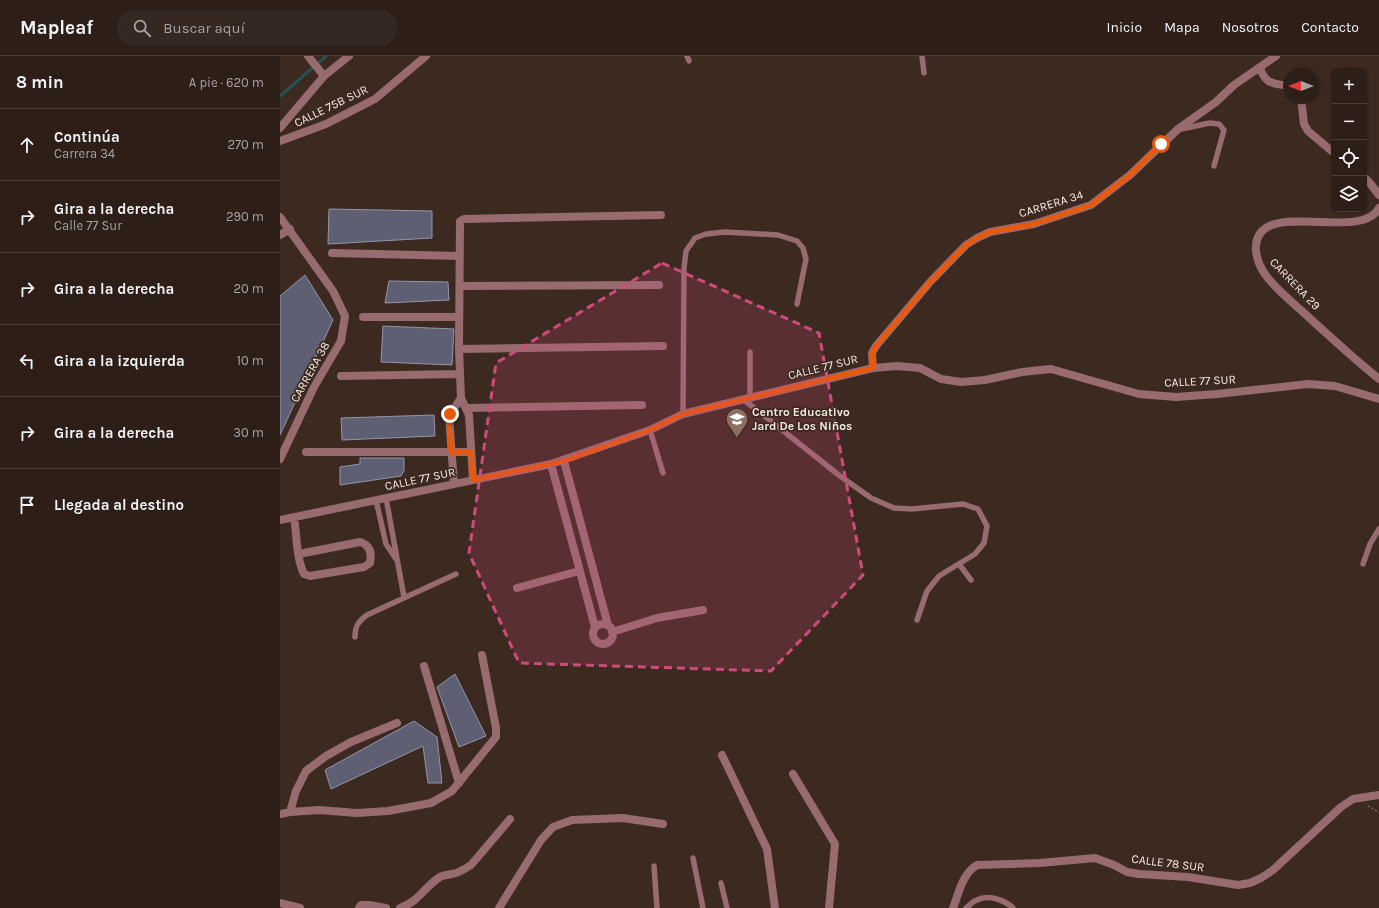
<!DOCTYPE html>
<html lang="es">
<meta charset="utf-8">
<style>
:root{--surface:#2d1f18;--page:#352721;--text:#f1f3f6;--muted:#a7a2a2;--line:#483d37}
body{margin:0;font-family:Karla,sans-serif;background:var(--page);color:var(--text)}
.controls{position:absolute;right:12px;top:12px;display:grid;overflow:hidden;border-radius:8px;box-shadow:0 1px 3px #0004}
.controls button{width:36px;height:36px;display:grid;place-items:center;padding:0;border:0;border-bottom:1px solid var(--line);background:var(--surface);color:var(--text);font:20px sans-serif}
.compass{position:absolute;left:1003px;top:12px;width:36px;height:36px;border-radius:50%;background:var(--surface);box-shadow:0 1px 3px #0004;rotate:270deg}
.stop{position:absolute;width:12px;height:12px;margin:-9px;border:3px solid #ea580c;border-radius:50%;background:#fff}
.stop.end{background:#ea580c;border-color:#fff;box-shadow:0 1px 4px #0008}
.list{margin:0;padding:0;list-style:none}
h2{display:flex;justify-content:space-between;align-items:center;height:52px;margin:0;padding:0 16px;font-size:17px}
h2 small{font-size:13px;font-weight:400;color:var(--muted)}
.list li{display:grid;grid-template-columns:26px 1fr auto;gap:12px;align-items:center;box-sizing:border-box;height:72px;padding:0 16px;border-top:1px solid var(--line)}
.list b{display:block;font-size:15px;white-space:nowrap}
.list p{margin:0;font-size:13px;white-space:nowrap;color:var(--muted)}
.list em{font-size:13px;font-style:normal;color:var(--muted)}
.icon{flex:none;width:22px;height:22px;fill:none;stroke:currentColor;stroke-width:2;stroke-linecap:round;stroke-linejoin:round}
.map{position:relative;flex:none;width:1099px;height:852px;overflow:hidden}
header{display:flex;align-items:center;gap:24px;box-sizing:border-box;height:56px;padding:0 20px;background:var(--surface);border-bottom:1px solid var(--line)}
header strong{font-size:19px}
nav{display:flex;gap:22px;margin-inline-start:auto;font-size:14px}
.search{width:280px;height:36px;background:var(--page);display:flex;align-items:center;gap:10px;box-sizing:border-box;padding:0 14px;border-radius:22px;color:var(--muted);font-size:15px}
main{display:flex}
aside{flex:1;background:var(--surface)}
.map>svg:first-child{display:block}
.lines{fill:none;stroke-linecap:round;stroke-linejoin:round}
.stream{stroke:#245356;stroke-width:3}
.building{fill:#5f5f74;stroke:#9495ab}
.path{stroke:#7e6d65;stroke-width:1.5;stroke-dasharray:2 2;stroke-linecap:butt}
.lane{stroke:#986c6f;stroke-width:5.5}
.street{stroke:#986c6f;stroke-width:8}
.route{stroke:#ea580c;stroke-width:5}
.marked{fill:#ce4c7c;fill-opacity:0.2;stroke:#ce4c7c;stroke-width:3;stroke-dasharray:8 5;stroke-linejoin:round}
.labels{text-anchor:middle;stroke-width:3.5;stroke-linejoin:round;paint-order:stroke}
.street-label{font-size:12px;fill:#f4e7e1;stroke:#3c2920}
.poi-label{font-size:12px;font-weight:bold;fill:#f4e7e1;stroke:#3c2920;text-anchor:start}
</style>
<header>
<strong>Mapleaf</strong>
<div class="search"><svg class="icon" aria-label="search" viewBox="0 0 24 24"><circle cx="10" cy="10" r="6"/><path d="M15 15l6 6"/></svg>Buscar aquí</div>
<nav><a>Inicio</a><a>Mapa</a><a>Nosotros</a><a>Contacto</a></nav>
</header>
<main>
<aside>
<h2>8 min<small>A pie · 620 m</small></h2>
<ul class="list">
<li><svg class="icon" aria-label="ahead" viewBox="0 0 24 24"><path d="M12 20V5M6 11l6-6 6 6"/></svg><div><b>Continúa</b><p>Carrera 34</p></div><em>270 m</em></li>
<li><svg class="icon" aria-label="right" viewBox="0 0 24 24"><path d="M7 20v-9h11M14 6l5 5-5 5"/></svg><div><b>Gira a la derecha</b><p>Calle 77 Sur</p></div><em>290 m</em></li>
<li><svg class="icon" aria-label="right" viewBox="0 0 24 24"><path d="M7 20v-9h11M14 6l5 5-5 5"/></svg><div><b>Gira a la derecha</b></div><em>20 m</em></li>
<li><svg class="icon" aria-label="left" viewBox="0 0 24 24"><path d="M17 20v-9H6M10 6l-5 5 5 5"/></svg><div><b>Gira a la izquierda</b></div><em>10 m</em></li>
<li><svg class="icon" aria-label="right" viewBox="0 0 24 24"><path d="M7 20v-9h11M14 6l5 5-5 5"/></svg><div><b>Gira a la derecha</b></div><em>30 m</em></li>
<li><svg class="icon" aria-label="arrive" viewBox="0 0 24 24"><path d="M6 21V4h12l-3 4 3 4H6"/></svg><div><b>Llegada al destino</b></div></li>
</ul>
</aside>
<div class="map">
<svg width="1099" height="852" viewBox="0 0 1099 852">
<rect width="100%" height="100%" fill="#3c2920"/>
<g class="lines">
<path class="stream" d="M0 40 46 0"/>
</g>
<path class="building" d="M49 153 152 155V182L48 188Z
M25 219 53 264 0 379V240Z
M109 225 168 226 169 244 105 247Z
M103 270 174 273 172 309 101 306Z
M154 359 155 380 62 384 61 362Z
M80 402H124V415L121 420 60 429V411L80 408Z
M175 618 206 680 179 691 157 631Z
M134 665 157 681 162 727H148L143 690 51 733 45 714Z"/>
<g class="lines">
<path class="path" d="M1088 750 1099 756"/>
<path class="lane" d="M407 0 409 5
M642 0 644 17
M901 73 930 67 939 68 944 74 934 110
M470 296V341
M463 343 560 420 591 442 614 452 632 453 683 448 698 453 707 470 704 487 695 498 659 520 647 535 637 564
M403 358 404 212 406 195 415 182 426 178 445 176 498 179 517 185 523 192 526 203 517 248
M370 374 383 417
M106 442 124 541
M96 444 106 488 116 503
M679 508 691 524
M1083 508 1090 488 1099 473
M75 581C75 570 78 566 87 559L176 518
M413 802 423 852
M374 810 377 852
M441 827 447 852
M686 852C690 849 693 845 697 844 708 838 725 844 733 852"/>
<path class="street" d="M28 0 44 20
M980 12C986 29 993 27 1009 30
M1021 42 1024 68 1028 75 1054 97
M0 72 44 20 69 0
M0 85 46 68 95 43 146 0
M1084 121 1090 127 1099 139
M1099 152C1081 188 972 138 976 195 977 203 979 209 983 215 990 228 1012 246 1023 256 1048 279 1073 302 1099 323
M0 161 53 235 65 260 61 285 34 331 0 403
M0 179 10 173
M52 197 180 200
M180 230 379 229
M83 261H179
M179 293 383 290
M593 312 592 297 596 290 651 225 686 189 697 182 710 176 754 168 811 149 850 119 898 73 936 46 954 29 996 0
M61 320 180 318
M186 352 362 349
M26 396H191
M284 405 328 569
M271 408 315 571
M193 424 189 359 181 342 179 293 180 165 184 163 381 159
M174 428 169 360 181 342
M14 461C17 480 16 501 24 518L30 520 84 511 90 507C92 497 90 489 80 486L19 498
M0 464 271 408 370 374 403 358 593 312 617 310 640 312 661 323 681 326 705 324 742 316 771 313 859 338 896 341 937 338 1028 328 1055 330 1099 343
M237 532 299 515
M313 578a10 10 0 1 1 20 0a10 10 0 1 1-20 0Z
M332 576 377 562 423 554
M144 610 179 727
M442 699 487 793 495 852
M513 718 555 788 549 852
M10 756 16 735 26 715 46 700 71 686 117 667
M0 758 10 756 39 754 77 757 108 755 151 747 172 735 216 681V672L202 599
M0 847 20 852
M79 852 81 849H89L106 852
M120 852C140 845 144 831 160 821 163 819 167 819 172 818 179 817 185 813 191 809L230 763
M219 852 261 784 273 771 292 764 343 762 383 768
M673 852C679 837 682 818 697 809L760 807 815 802 834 809 847 816 859 818 908 821 958 829 970 827 981 822 993 814 1061 751 1073 743 1099 739"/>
</g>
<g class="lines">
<path class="route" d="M170 358 169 366 171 396H191L193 424 284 405 370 374 403 358 593 312 592 297 596 290 651 225 686 189 697 182 710 176 754 168 811 149 850 119 881 88"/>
</g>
<path class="marked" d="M382 207 539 277 583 519 491 615 239 607 189 497 216 307Z"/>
<defs>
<g id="school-pin" transform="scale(1.15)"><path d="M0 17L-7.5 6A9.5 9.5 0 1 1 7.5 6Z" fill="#8d6e63" stroke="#3c2920"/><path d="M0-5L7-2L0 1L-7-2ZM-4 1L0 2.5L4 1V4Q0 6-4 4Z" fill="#fff"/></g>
</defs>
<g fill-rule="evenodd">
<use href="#school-pin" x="457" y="363"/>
</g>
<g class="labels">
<g class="street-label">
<text transform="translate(51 50) rotate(-26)" y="4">CALLE 75B SUR</text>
<text transform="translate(771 148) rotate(-17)" y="4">CARRERA 34</text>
<text transform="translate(1015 228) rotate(46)" y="4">CARRERA 29</text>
<text transform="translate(543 311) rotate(-14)" y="4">CALLE 77 SUR</text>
<text transform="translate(30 316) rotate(-61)" y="4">CARRERA 38</text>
<text transform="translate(920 325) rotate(-3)" y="4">CALLE 77 SUR</text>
<text transform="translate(140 423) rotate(-12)" y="4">CALLE 77 SUR</text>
<text transform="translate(888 807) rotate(7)" y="4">CALLE 78 SUR</text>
</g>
<g class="poi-label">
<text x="472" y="360">Centro Educativo<tspan x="472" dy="14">Jard De Los Niños</tspan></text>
</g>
</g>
</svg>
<div class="controls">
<button>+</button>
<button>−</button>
<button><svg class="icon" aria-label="locate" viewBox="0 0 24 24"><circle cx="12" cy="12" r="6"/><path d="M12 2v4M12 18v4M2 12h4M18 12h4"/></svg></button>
<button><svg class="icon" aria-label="layers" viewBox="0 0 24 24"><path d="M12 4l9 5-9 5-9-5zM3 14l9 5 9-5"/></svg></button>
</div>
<svg class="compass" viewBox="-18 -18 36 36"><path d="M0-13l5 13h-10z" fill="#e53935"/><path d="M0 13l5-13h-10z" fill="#a7a2a2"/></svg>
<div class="stop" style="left:881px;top:88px"></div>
<div class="stop end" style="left:170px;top:358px"></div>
</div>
</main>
